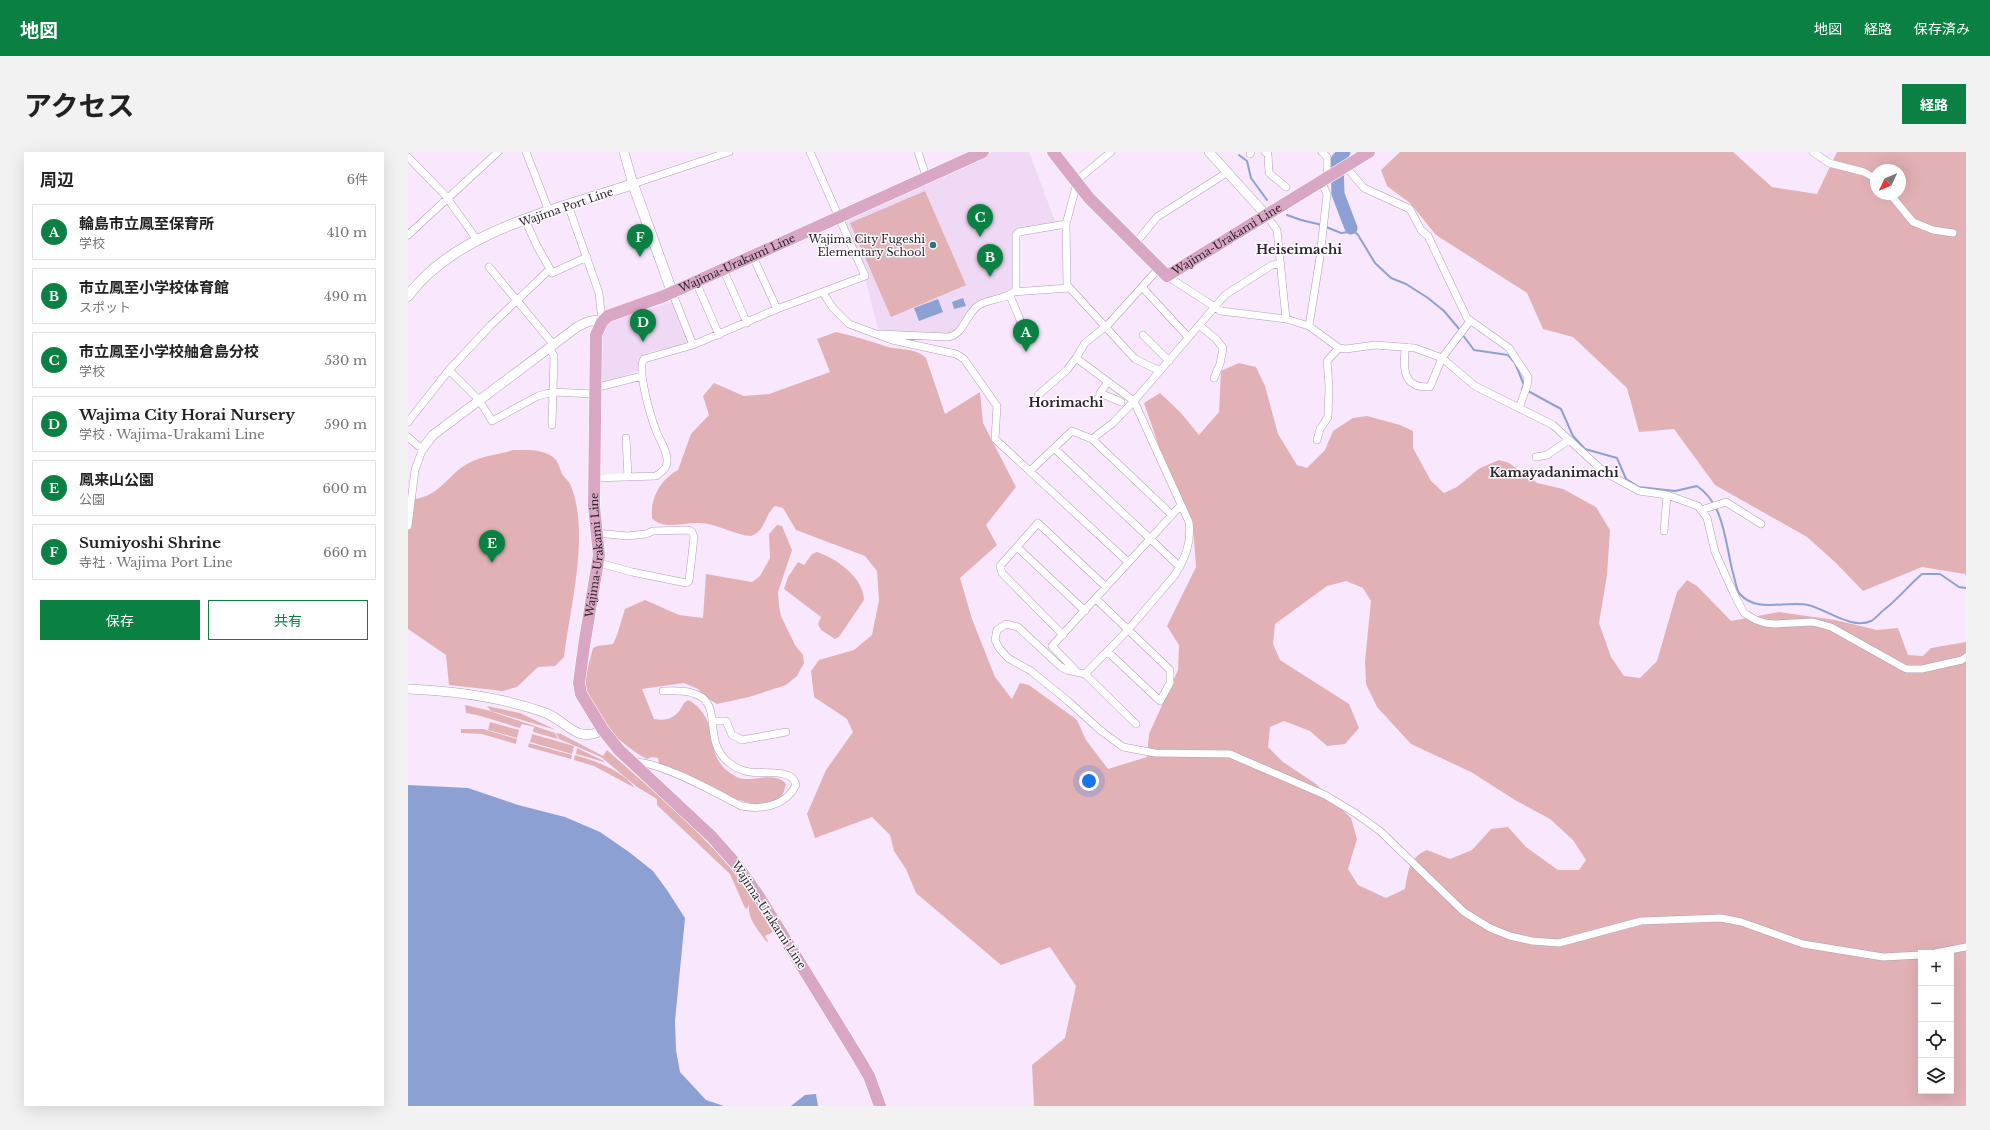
<!DOCTYPE html>
<html lang="ja">
<meta charset="utf-8">
<style>
:root{--surface:#fff;--page:#f2f2f2;--text:#222;--muted:#767676;--line:#e0e0e0;--accent:#0b8043}
body{margin:0;font-family:"Libre Baskerville","Noto Sans JP",serif;background:var(--page);color:var(--text)}
.controls{position:absolute;right:12px;bottom:12px;display:grid;overflow:hidden;border-radius:0px;box-shadow:0 4px 16px #0002}
.controls button{width:36px;height:36px;display:grid;place-items:center;padding:0;border:0;border-bottom:1px solid var(--line);background:var(--surface);color:var(--text);font:20px sans-serif}
.compass{position:absolute;left:1462px;top:12px;width:36px;height:36px;border-radius:50%;background:var(--surface);box-shadow:0 4px 16px #0002;rotate:226deg}
.you{position:absolute;left:681px;top:629px;width:14px;height:14px;margin:-10px;border:3px solid #fff;border-radius:50%;background:#1a73e8;box-shadow:0 0 0 6px #1a73e833}
.badge{display:grid;place-items:center;width:26px;height:26px;border-radius:50%;background:var(--accent);color:#fff;font-size:13px;font-weight:700}
.pin{position:absolute;translate:-50% -33px;filter:drop-shadow(0 1px 2px #0008)}
.pin::after{content:'';position:absolute;top:21px;width:14px;height:12px;background:inherit;clip-path:polygon(0 0,100% 0,50% 100%)}
.list{margin:0;padding:0;list-style:none}
h2{display:flex;justify-content:space-between;align-items:center;height:52px;margin:0;padding:0 16px;font-size:17px}
h2 small{font-size:13px;font-weight:400;color:var(--muted)}
.list li{display:grid;grid-template-columns:26px 1fr auto;gap:12px;align-items:center;box-sizing:border-box;height:56px;margin:0 8px 8px;padding:0 8px;border:1px solid var(--line);border-radius:0px}
.list b{display:block;font-size:15px;white-space:nowrap}
.list p{margin:0;font-size:13px;white-space:nowrap;color:var(--muted)}
.list em{font-size:13px;font-style:normal;color:var(--muted)}
.actions{display:flex;gap:8px;padding:12px 16px}
.actions a{flex:1;padding:9px 0;border:1px solid var(--accent);border-radius:0px;text-align:center;font-size:14px;color:var(--accent)}
.actions .main{background:var(--accent);color:#fff}
.icon{flex:none;width:22px;height:22px;fill:none;stroke:currentColor;stroke-width:2;stroke-linecap:round;stroke-linejoin:round}
.map{position:relative;flex:none;width:1558px;height:954px;overflow:hidden;border-radius:0px}
header{display:flex;align-items:center;gap:24px;box-sizing:border-box;height:56px;padding:0 20px;background:var(--accent);color:#fff}
header strong{font-size:19px}
nav{display:flex;gap:22px;margin-inline-start:auto;font-size:14px}
.intro{display:flex;align-items:center;justify-content:space-between;box-sizing:border-box;height:96px;padding:0 24px}
h1{margin:0;font-size:28px}
.button{padding:10px 18px;border-radius:0px;background:var(--accent);color:#fff;font-size:14px;font-weight:700}
main{display:flex;gap:24px;padding:0 24px}
aside{flex:1;background:var(--surface);border-radius:0px;box-shadow:0 4px 16px #0002}
.map>svg:first-child{display:block}
.built{fill:#efd9f4}
.green{fill:#e2b1b6;fill-rule:evenodd}
.water{fill:#8ca0d3}
.lines{fill:none;stroke-linecap:round;stroke-linejoin:round}
.stream{stroke:#8ca0d3;stroke-width:2}
.river{stroke:#8ca0d3;stroke-width:13}
.minor-casing{stroke:#af9fb3;stroke-width:8}
.tertiary-casing{stroke:#af9fb3;stroke-width:10}
.secondary-casing{stroke:#af9fb3;stroke-width:11}
.primary-casing{stroke:#fff;stroke-width:13}
.minor{stroke:#fff;stroke-width:7}
.tertiary{stroke:#fff;stroke-width:9}
.secondary{stroke:#fff;stroke-width:10}
.primary{stroke:#d9a7c4;stroke-width:12}
.poi-dot{fill:#2e7773;stroke:#fefbff;stroke-width:1.5}
.labels{text-anchor:middle;stroke-width:3;stroke-linejoin:round;paint-order:stroke}
.street-label{font-size:11px;fill:#2b252c;stroke:#fefbff}
.poi-label{font-size:11px;fill:#2b252c;stroke:#fefbff;text-anchor:end}
.quarter-label{font-size:13px;font-weight:bold;fill:#2b252c;stroke:#fefbff}
</style>
<header>
<strong>地図</strong>
<nav><a>地図</a><a>経路</a><a>保存済み</a></nav>
</header>
<div class="intro"><h1>アクセス</h1><a class="button">経路</a></div>
<main>
<aside>
<h2>周辺<small>6件</small></h2>
<ul class="list">
<li><span class="badge">A</span><div><b>輪島市立鳳至保育所</b><p>学校</p></div><em>410 m</em></li>
<li><span class="badge">B</span><div><b>市立鳳至小学校体育館</b><p>スポット</p></div><em>490 m</em></li>
<li><span class="badge">C</span><div><b>市立鳳至小学校舳倉島分校</b><p>学校</p></div><em>530 m</em></li>
<li><span class="badge">D</span><div><b>Wajima City Horai Nursery</b><p>学校 · Wajima-Urakami Line</p></div><em>590 m</em></li>
<li><span class="badge">E</span><div><b>鳳来山公園</b><p>公園</p></div><em>600 m</em></li>
<li><span class="badge">F</span><div><b>Sumiyoshi Shrine</b><p>寺社 · Wajima Port Line</p></div><em>660 m</em></li>
</ul>
<div class="actions"><a class="main">保存</a><a>共有</a></div>
</aside>
<div class="map">
<svg width="1558" height="954" viewBox="0 0 1558 954">
<rect width="100%" height="100%" fill="#f9e8fd"/>
<path class="built" d="M585 0H621L647 69V71L607 79 605 81 607 135 603 140 570 151 548 179 541 182 470 178 457 126 460 123 434 68Z
M265 150 280 189 276 194 241 200 235 205 229 219 192 233 191 192 196 177 200 172 207 167Z"/>
<path class="green" d="M992 0H1325L1364 35 1409 42 1429 0H1558V424L1557 422 1514 415 1455 439 1427 410 1399 385 1307 333 1266 277 1231 280 1219 236 1165 185 1135 177 1119 141 1028 83 1002 51 979 34 973 18ZM1468 18H1492V42H1468Z
M517 39 558 133 483 165 442 71Z
M428 180C446 184 462 189 480 195 493 198 508 196 518 206L537 262 572 240 575 271 608 335 578 373 589 393 552 426 564 467 587 525 604 547 612 531 621 533 669 568 678 588 700 617 739 605 741 582 770 518 771 493 759 474 788 415 785 373 756 309 736 251 752 241 773 261 791 283 811 260 813 219 831 211 848 215 857 234 870 282 889 313 899 316 917 298 925 279 945 266 959 264 992 273 1005 279V296L1023 329 1036 341 1049 335 1072 316 1091 308 1101 311 1129 331 1155 337 1188 355 1202 378 1199 423 1191 471 1203 505 1216 524 1232 526 1249 509 1269 440 1279 428 1289 434 1323 469 1371 460 1427 468 1469 478 1490 476 1500 503 1515 504 1523 496 1558 490V954H626L624 913 657 886 668 834 642 795 593 813 508 741 498 717 486 699 482 683 464 665 407 686 399 662 418 618 445 580 439 567 406 545 403 519 411 508 446 498 464 483 471 448 469 419 457 404 388 378 375 356 367 354C356 363 358 379 343 384 325 383 308 370 289 371 274 371 255 378 244 366 242 346 253 327 270 318L283 282 301 263 295 244 306 231 336 244 361 242 422 220 409 187ZM938 429 955 436 963 449 957 509 958 532 969 555 1003 592 1063 620 1107 648 1142 667 1165 688 1178 708 1171 718H1150L1118 695 1100 675 1083 677 1064 698 1042 707 1019 698C1001 705 1000 720 997 737L978 746 950 733 940 717 949 687 943 666 908 632 875 610 860 595 862 575 876 569 902 579 919 594 937 592 951 576 941 552 872 508 865 492 867 472 919 434ZM1513 801H1543V939H1513Z
M105 298C118 298 138 296 148 308 151 312 152 317 154 322 157 326 161 329 163 334 182 381 162 455 156 505L147 514 130 515 109 535 95 539 41 533 38 503 0 477V378L2 374 5 348C10 346 17 345 22 342 36 335 46 318 61 311 76 303 90 303 105 298Z
M369 373 374 374 384 398 370 440 371 454 373 464 387 493 395 503 396 511 389 524 378 533 341 545 309 552 296 544 290 537 276 531 234 537 246 567C261 570 270 564 276 551L280 548C288 551 298 563 300 571 305 588 303 603 317 617 322 621 330 627 336 627 348 628 369 620 378 632 371 671 320 644 299 634 283 627 267 619 251 611L250 606 244 605 239 607C214 594 183 565 178 536 176 523 182 509 185 496L189 494 205 492 209 483 217 457 237 448 271 463 295 466 298 422 344 430 352 424 362 406 361 382Z
M409 400C428 406 456 426 456 448L431 485 427 487 413 478 410 472 413 465 376 437 380 425 390 410 396 413 404 402Z
M57 553 79 558 147 581 150 587 125 580 126 575 114 572 112 576C94 571 77 564 58 561Z
M79 554 112 561 148 578 83 559Z
M82 570 111 578 109 586 80 578Z
M53 577H75L109 587 108 592 74 582 53 581Z
M148 581 153 582 195 604 199 598C249 643 304 687 343 743L341 750 343 744 365 780 357 784 360 789 359 790C350 779 339 766 341 752L339 757 337 756 322 722 249 653V647L229 635 193 605 151 587Z
M124 582 166 594 164 602 122 590Z
M121 591 164 603 163 607 120 595Z
M169 596 196 609V610L168 602Z
M167 603C187 609 214 618 227 636L186 614 166 608Z"/>
<path class="water" d="M555 146 558 154 546 157 544 150Z
M530 147 535 160 511 169 506 156Z
M0 633 60 636 110 653 157 665 192 680 221 700 245 719 259 738 277 766 267 869 268 898 272 920 298 948 316 954H0Z
M408 942 410 954H383L397 943Z"/>
<g class="lines">
<path class="stream" d="M831 3 839 9 843 26 859 48
M879 63 893 68 914 73
M918 75 933 81 941 80 943 76 950 83 967 111 983 126 998 132 1020 146 1036 159 1052 178
M1054 182 1066 198 1100 203 1107 211 1116 233 1114 237 1116 238
M1120 239 1153 257 1165 284 1177 297 1209 306 1218 327 1231 335 1267 339 1289 334C1317 353 1317 391 1325 421 1327 427 1328 436 1331 441 1348 462 1378 448 1400 453 1418 457 1444 478 1463 469 1469 466 1472 460 1477 457 1491 446 1501 433 1514 422H1532L1551 435 1558 436"/>
<path class="river" d="M936 0 929 8 930 42 943 76"/>
<g class="minor-casing">
<path id="minor" d="M118 0 141 59
M510 0 517 21 522 25
M857 0 860 2 861 21 878 35
M914 0 919 5V25
M1405 0 1421 11 1456 20 1468 27
M842 2 843 0
M0 5 37 43 69 88
M937 14 956 36 1002 57 1013 78 1020 84 1059 166 1101 196 1120 225 1119 234 1111 256
M668 29 703 0
M669 31 658 72 659 133 727 207 752 219
M225 32 321 0
M1482 42 1505 70 1525 78 1545 81
M160 53 191 141 194 170
M858 63 869 78 878 167
M117 68 129 94 142 117
M0 83 90 0
M726 93 749 65 820 20
M346 103V107L369 157
M81 115 145 192
M315 117 339 171
M759 124 813 159 878 167 901 174 931 196 938 197 967 193 1007 196 1034 206 1067 234 1145 273 1196 320 1231 339 1259 343 1290 354 1299 366 1307 400 1326 442 1336 461 1348 468 1357 471 1367 472 1405 470 1423 475 1498 517H1514L1554 508 1558 505
M288 130 311 183
M734 135 780 185
M264 140 285 193
M606 140 661 136
M415 141 425 156 441 172 484 188 548 202 556 207 589 254 587 287 720 410
M602 144 611 165 618 188
M791 173 808 187 815 196 812 212 806 226
M901 174 912 105 919 42 913 29
M697 176 751 116
M472 182 539 185C556 184 558 161 571 153 583 146 598 148 608 138V83L611 80 658 72
M735 183 761 209
M141 195 146 204 144 273
M997 195C996 216 993 236 1022 235L1034 206 1062 169
M668 206 726 249 705 271 684 287
M41 218 71 248 84 269 130 244 145 240 186 242
M700 230 692 241 713 250
M187 236 234 224
M630 243 659 218 668 206 677 191 697 175
M686 252 693 242
M0 270 41 218 82 174 142 117 144 121 179 105
M0 285 10 294 15 296 7 318 0 374
M218 286 220 325
M909 288 912 277 920 265 921 234 919 209 931 196
M646 296 772 415
M1128 305 1139 303 1161 288
M622 319 664 279 684 287 764 363
M187 326 248 324C253 321 259 317 259 310 260 301 253 290 249 281 244 269 228 217 236 207L285 193 369 157 457 124 402 0
M1293 358 1318 350 1353 372
M1256 379 1259 343
M189 381 219 384 238 382 245 379 281 378 284 380 286 385 281 429 278 431 224 420 191 411
M609 395 677 459
M688 447 762 518V531L752 549 699 499
M655 483 594 421 592 414 630 371 698 435
M669 520 644 494 773 353
M677 522 720 478 766 424C777 407 784 390 781 370L726 249 817 143 864 113 873 112
M306 569H318L324 583 334 588 378 580
M728 572 677 522 659 518 653 515 610 475 598 472 589 478 587 488 591 496 600 506 623 519 660 549 692 578 715 595 747 601 822 602 917 643 947 661 972 679 1056 760 1082 776 1102 784 1124 789 1151 791 1233 769 1313 766 1333 770 1395 792 1475 805 1513 803
M225 611C246 606 312 643 333 654 354 658 378 654 388 633 385 616 355 622 342 620 334 619 326 615 320 610 287 582 330 534 255 539
M1527 801 1558 795"/>
</g>
<g class="tertiary-casing">
<path id="tertiary" d="M216 0 225 32
M801 0 858 63
M15 296 25 283 169 175C177 171 185 166 194 170
M0 537C47 539 94 545 138 561 160 570 168 592 195 578"/>
</g>
<g class="secondary-casing">
<path id="secondary" d="M0 144C50 77 150 58 225 32L264 140"/>
</g>
<g class="primary-casing">
<g id="primary">
<path id="s1" d="M645 0 681 46 759 124 961 0"/>
<path id="s2" d="M472 954 461 924 448 902 350 743 328 712 304 685 211 598 195 578 173 542 171 531 176 494 191 403 186 354 188 183 194 170 200 164 256 144 575 0"/>
</g>
</g>
<use href="#minor" class="minor"/>
<use href="#tertiary" class="tertiary"/>
<use href="#secondary" class="secondary"/>
<use href="#primary" class="primary"/>
</g>
<circle class="poi-dot" cx="525" cy="93" r="4"/>
<g class="labels">
<g class="street-label">
<text transform="translate(158 55) rotate(-19)" y="4">Wajima Port Line</text>
<text dy="4" stroke="none"><textPath href="#s1" startOffset="239">Wajima-Urakami Line</textPath></text>
<text dy="4" stroke="none"><textPath href="#s2" startOffset="1037">Wajima-Urakami Line</textPath></text>
<text dy="4" stroke="none"><textPath href="#s2" startOffset="654">Wajima-Urakami Line</textPath></text>
<text transform="translate(361 763) rotate(57)" y="4">Wajima-Urakami Line</text>
</g>
<g class="poi-label">
<text x="517" y="91">Wajima City Fugeshi<tspan x="517" dy="13">Elementary School</tspan></text>
</g>
<g class="quarter-label">
<text x="891" y="102">Heiseimachi</text>
<text x="658" y="255">Horimachi</text>
<text x="1146" y="325">Kamayadanimachi</text>
</g>
</g>
</svg>
<div class="controls">
<button>+</button>
<button>−</button>
<button><svg class="icon" aria-label="locate" viewBox="0 0 24 24"><circle cx="12" cy="12" r="6"/><path d="M12 2v4M12 18v4M2 12h4M18 12h4"/></svg></button>
<button><svg class="icon" aria-label="layers" viewBox="0 0 24 24"><path d="M12 4l9 5-9 5-9-5zM3 14l9 5 9-5"/></svg></button>
</div>
<svg class="compass" viewBox="-18 -18 36 36"><path d="M0-13l5 13h-10z" fill="#e53935"/><path d="M0 13l5-13h-10z" fill="#767676"/></svg>
<div class="you"></div>
<div class="pin badge" style="left:618px;top:200px">A</div>
<div class="pin badge" style="left:582px;top:125px">B</div>
<div class="pin badge" style="left:572px;top:85px">C</div>
<div class="pin badge" style="left:235px;top:190px">D</div>
<div class="pin badge" style="left:84px;top:411px">E</div>
<div class="pin badge" style="left:232px;top:105px">F</div>
</div>
</main>
